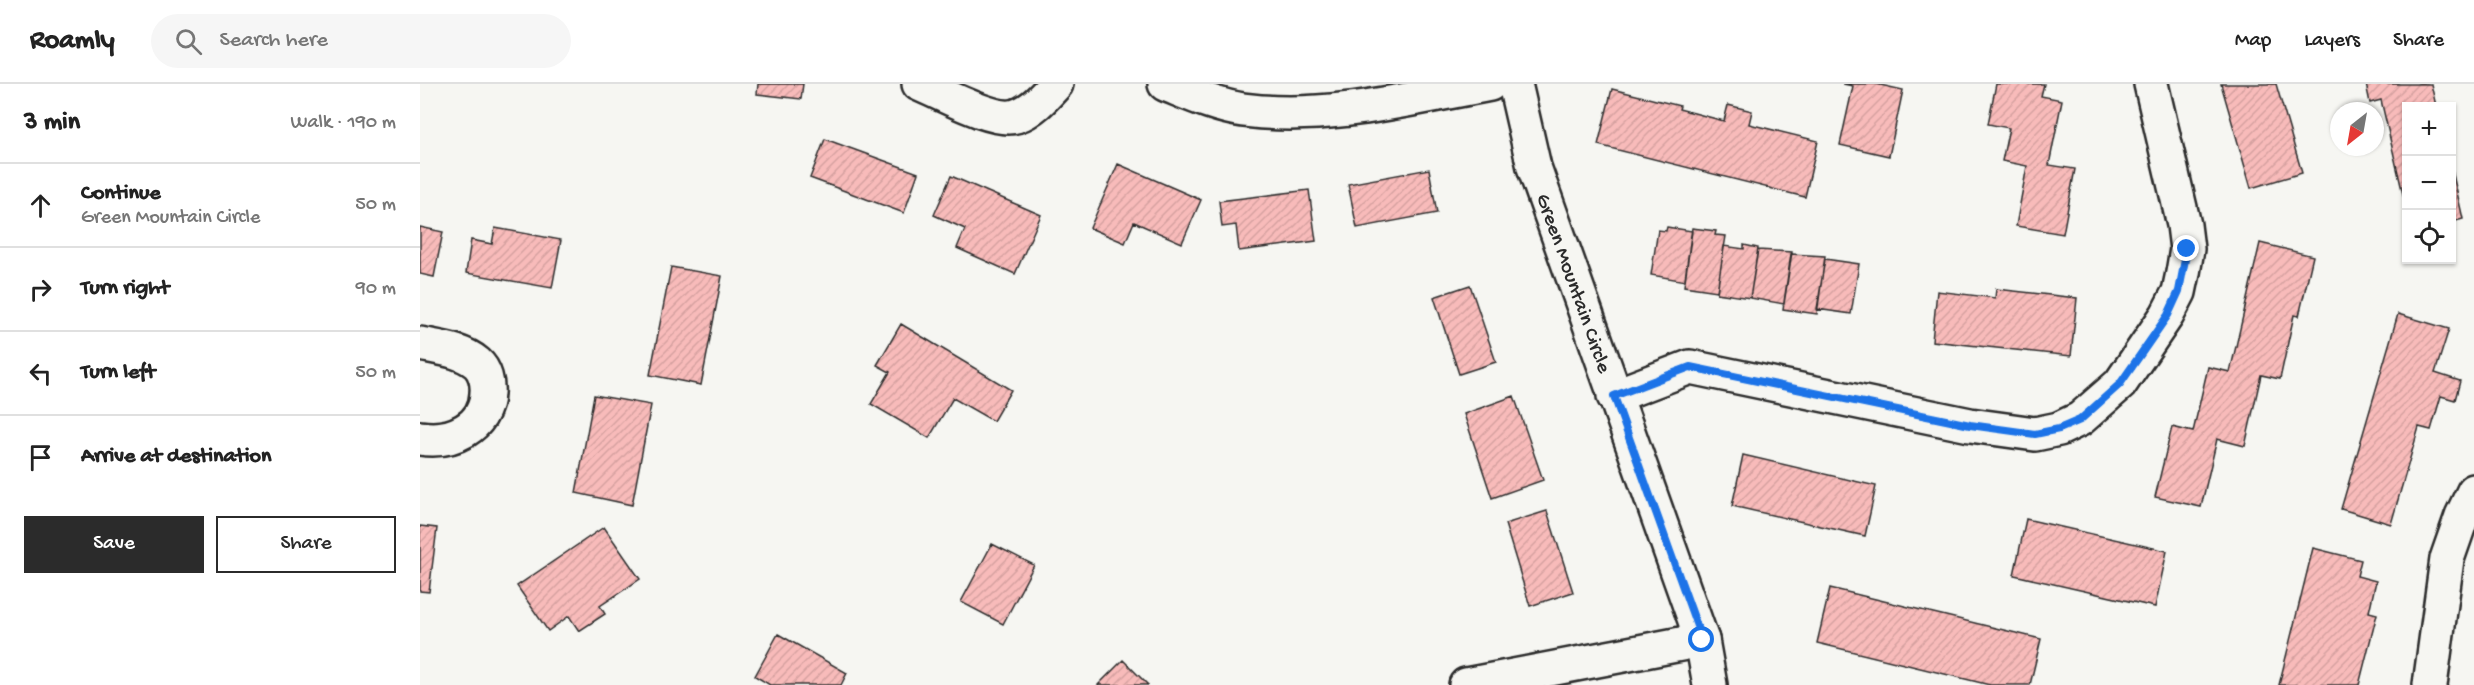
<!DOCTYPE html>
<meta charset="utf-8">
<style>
:root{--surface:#fff;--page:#f6f6f6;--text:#222;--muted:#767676;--line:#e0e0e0;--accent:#2b2b2b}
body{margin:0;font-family:"Gochi Hand",sans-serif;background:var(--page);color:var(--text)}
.controls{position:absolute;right:18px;top:18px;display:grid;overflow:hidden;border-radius:0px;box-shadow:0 2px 4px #0004}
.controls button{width:54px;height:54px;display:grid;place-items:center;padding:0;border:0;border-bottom:2px solid var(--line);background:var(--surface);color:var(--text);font:30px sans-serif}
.compass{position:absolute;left:1910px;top:18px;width:54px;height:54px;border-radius:50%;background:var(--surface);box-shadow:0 2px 4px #0004;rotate:211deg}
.stop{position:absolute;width:18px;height:18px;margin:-14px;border:4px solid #1a73e8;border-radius:50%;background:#fff}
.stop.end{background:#1a73e8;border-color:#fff;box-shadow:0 2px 6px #0008}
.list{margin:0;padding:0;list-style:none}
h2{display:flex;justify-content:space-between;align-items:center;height:78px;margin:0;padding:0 24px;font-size:26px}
h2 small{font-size:20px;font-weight:400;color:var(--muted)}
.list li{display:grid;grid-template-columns:39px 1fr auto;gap:18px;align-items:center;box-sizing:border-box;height:84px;padding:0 24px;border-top:2px solid var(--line)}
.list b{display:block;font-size:22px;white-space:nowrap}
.list p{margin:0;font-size:20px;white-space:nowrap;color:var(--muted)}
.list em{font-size:20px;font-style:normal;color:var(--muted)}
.actions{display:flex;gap:12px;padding:18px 24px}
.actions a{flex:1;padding:14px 0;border:2px solid var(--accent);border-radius:0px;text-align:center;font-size:21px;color:var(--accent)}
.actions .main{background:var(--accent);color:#fff}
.icon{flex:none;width:33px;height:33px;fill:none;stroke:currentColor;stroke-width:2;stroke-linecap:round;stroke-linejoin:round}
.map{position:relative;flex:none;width:2054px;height:601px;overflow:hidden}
header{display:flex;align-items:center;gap:36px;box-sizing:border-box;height:84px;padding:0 30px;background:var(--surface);border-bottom:2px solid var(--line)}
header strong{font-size:28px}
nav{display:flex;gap:33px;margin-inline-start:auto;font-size:21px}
.search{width:420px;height:54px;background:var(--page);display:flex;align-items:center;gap:15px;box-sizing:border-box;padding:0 21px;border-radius:33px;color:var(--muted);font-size:22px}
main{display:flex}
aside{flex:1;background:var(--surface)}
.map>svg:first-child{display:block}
.building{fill:url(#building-hatch);stroke:#2b2b2b;stroke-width:1.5}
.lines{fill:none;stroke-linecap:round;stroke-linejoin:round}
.minor-casing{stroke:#2b2b2b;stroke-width:38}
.minor{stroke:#f6f6f2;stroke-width:33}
.route{stroke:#1a73e8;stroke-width:8}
.labels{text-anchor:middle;stroke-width:4.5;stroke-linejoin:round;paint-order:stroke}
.street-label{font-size:21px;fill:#2b2b2b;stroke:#f6f6f2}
</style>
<header>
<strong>Roamly</strong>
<div class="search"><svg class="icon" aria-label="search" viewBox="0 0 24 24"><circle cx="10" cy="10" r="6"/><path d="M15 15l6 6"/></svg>Search here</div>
<nav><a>Map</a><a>Layers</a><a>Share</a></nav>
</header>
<main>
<aside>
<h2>3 min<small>Walk · 190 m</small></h2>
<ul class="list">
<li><svg class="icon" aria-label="ahead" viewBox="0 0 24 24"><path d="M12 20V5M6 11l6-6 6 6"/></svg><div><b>Continue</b><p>Green Mountain Circle</p></div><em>50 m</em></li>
<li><svg class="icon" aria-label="right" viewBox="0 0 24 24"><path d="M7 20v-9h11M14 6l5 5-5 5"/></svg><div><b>Turn right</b></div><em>90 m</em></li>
<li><svg class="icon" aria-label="left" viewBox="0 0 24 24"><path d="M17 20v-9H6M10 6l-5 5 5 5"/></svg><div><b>Turn left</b></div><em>50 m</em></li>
<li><svg class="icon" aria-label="arrive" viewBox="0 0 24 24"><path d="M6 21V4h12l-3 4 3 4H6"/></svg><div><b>Arrive at destination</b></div></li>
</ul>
<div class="actions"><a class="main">Save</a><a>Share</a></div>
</aside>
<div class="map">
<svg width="2054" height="601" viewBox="0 0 2054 601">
<defs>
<pattern id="building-hatch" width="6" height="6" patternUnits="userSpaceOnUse" patternTransform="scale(1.5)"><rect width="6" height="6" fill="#f8bbba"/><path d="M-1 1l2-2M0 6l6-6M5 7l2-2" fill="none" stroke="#d5a1a0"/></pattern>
</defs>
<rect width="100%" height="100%" fill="#f6f6f2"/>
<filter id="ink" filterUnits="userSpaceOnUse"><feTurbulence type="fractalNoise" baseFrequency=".0167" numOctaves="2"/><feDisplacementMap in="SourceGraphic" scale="12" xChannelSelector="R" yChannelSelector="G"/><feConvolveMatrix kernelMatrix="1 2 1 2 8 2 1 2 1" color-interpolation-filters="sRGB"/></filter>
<g filter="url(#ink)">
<path class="building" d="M338 0H383L381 15 337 10Z
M1423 0H1456L1483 6 1469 72 1420 61 1433 2Z
M1576 0H1624L1621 12 1642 16 1629 81 1655 85 1643 150 1596 142 1607 82 1582 77 1589 44 1568 40Z
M1801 0H1856L1882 89 1831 104Z
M1946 0H2011L2016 22H1986V123L1961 16 1950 19Z
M1192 5 1260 22 1259 25 1304 37 1308 21 1332 27 1329 40 1398 57 1385 113 1178 61Z
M405 55 498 89 484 129 390 94Z
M698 80 781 116 762 159 714 138 705 159 670 144Z
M1009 85 1017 129 937 144 928 100Z
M2032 86 2043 135 2032 138Z
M531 92 621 131 595 190 537 164 545 145 514 131Z
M889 106 896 157 819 167 816 141 802 143 799 117Z
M0 143 23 148 14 193 0 190Z
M1247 143 1272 147 1265 197 1231 191 1238 146 1246 147Z
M75 144 141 156 132 204 46 189 51 156 72 160Z
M1272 144 1296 147 1295 151 1306 152 1297 207 1264 202Z
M1840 159 1893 172 1879 232 1874 231 1860 295 1841 291 1825 362 1797 355 1781 423 1735 413 1752 343 1773 348 1788 283 1810 288Z
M1324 161 1338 164 1330 214 1297 209 1304 162 1324 165Z
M1338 166 1372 168 1364 220 1330 214Z
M1371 170 1405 172 1397 230 1363 225Z
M1405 175 1439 180 1431 230 1397 225Z
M251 183 302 192 281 301 230 291Z
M1050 201 1076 278 1039 290 1014 213Z
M1576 205 1657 214 1651 272 1512 257 1517 207 1575 214Z
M1978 230 2029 245 2015 289 2040 297 2035 316 2021 312 2011 346 1999 343 1971 440 1921 425Z
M481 240 591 306 573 337 533 314 509 354 451 320 470 288 457 281Z
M174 311 231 321 212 421 156 409Z
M1094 312 1123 396 1072 414 1044 330Z
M1323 371 1456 402 1445 452 1312 422Z
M1127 427 1153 508 1110 522 1085 440Z
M1606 435 1747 467 1735 523 1594 491Z
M0 442 17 444 9 508 0 507Z
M184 443 220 495 180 522 185 530 159 547 149 532 128 547 97 502Z
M572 460 614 481 583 540 541 518Z
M1893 464 1941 476 1937 492 1956 497 1949 528 1957 530 1939 601H1859Z
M1410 504 1621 555 1610 601H1570L1397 559Z
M358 550 427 589 421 601H350L335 592Z
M703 576 728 601H678Z"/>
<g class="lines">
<g class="minor-casing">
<g id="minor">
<path d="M499 0C521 9 574 39 596 32 612 27 625 12 636 0"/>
<path d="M745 0C770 10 796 22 823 26 906 37 989 15 1070 0"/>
<path id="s1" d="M1095 0 1114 83 1282 556 1290 601"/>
<path d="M0 260C19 264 42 266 57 279 65 286 68 299 67 309 66 344 31 359 0 354"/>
<path d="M1194 312 1270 283 1550 341 1615 350 1639 345 1660 335 1700 300 1747 231 1759 208 1763 189 1767 165 1764 141 1731 0"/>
<path d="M1046 601 1282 556"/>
<path d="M2010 601 2027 475 2042 432 2054 407"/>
</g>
</g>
<use href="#minor" class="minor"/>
</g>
</g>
<g class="lines" filter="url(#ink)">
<path class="route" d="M1282 556 1194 312 1270 283 1550 341 1615 350 1639 345 1660 336 1700 300 1748 231 1759 207 1767 165"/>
</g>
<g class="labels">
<g class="street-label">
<text dy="7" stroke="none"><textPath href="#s1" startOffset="208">Green Mountain Circle</textPath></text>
</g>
</g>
</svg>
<div class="controls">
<button>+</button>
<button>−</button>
<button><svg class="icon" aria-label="locate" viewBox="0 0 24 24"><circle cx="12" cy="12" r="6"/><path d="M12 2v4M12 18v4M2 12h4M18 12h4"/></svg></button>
</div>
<svg class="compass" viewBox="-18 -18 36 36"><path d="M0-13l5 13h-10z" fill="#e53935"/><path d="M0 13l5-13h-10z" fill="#767676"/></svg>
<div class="stop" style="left:1282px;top:556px"></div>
<div class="stop end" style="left:1767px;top:165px"></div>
</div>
</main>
